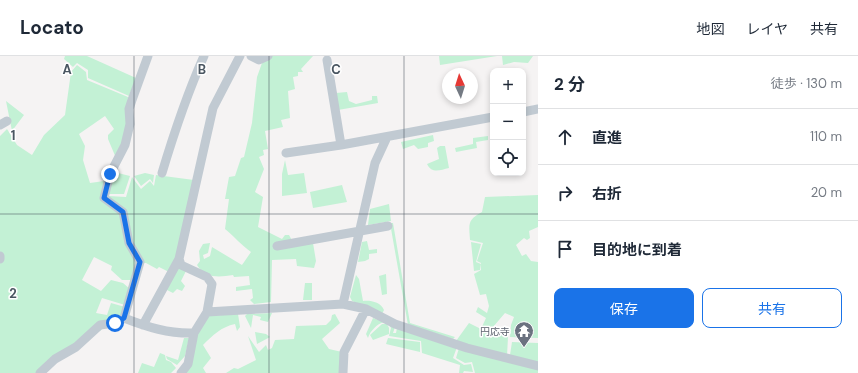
<!DOCTYPE html>
<html lang="ja">
<meta charset="utf-8">
<style>
:root{--surface:#fff;--page:#f6f6f7;--text:#1f2937;--muted:#747a83;--line:#e0e1e3;--accent:#1a73e8}
body{margin:0;font-family:"DM Sans","Noto Sans JP",sans-serif;background:var(--page);color:var(--text)}
.controls{position:absolute;right:12px;top:12px;display:grid;overflow:hidden;border-radius:8px;box-shadow:0 2px 6px #0003}
.controls button{width:36px;height:36px;display:grid;place-items:center;padding:0;border:0;border-bottom:1px solid var(--line);background:var(--surface);color:var(--text);font:20px sans-serif}
.compass{position:absolute;left:442px;top:12px;width:36px;height:36px;border-radius:50%;background:var(--surface);box-shadow:0 2px 6px #0003;rotate:356deg}
.stop{position:absolute;width:12px;height:12px;margin:-9px;border:3px solid #1a73e8;border-radius:50%;background:#fff}
.stop.end{background:#1a73e8;border-color:#fff;box-shadow:0 1px 4px #0008}
.list{margin:0;padding:0;list-style:none}
h2{display:flex;justify-content:space-between;align-items:center;height:52px;margin:0;padding:0 16px;font-size:17px}
h2 small{font-size:13px;font-weight:400;color:var(--muted)}
.list li{display:grid;grid-template-columns:26px 1fr auto;gap:12px;align-items:center;box-sizing:border-box;height:56px;padding:0 16px;border-top:1px solid var(--line)}
.list b{display:block;font-size:15px;white-space:nowrap}
.list em{font-size:13px;font-style:normal;color:var(--muted)}
.actions{display:flex;gap:8px;padding:12px 16px}
.actions a{flex:1;padding:9px 0;border:1px solid var(--accent);border-radius:8px;text-align:center;font-size:14px;color:var(--accent)}
.actions .main{background:var(--accent);color:#fff}
.icon{flex:none;width:22px;height:22px;fill:none;stroke:currentColor;stroke-width:2;stroke-linecap:round;stroke-linejoin:round}
.map{position:relative;flex:none;width:538px;height:317px;overflow:hidden}
header{display:flex;align-items:center;gap:24px;box-sizing:border-box;height:56px;padding:0 20px;background:var(--surface);border-bottom:1px solid var(--line)}
header strong{font-size:19px}
nav{display:flex;gap:22px;margin-inline-start:auto;font-size:14px}
main{display:flex}
aside{flex:1;background:var(--surface)}
.map>svg:first-child{display:block}
.green{fill:#c3f1d5}
.lines{fill:none;stroke-linecap:round;stroke-linejoin:round}
.minor{stroke:#c1cad2;stroke-width:9}
.route{stroke:#1a73e8;stroke-width:5}
.grid{fill:none;stroke:#4a5661;stroke-width:1;stroke-opacity:0.55}
.labels{text-anchor:middle;stroke-width:3;stroke-linejoin:round;paint-order:stroke}
.worship-label{font-size:10px;fill:#5b616d;stroke:#fff;text-anchor:end}
.grid-label{font-size:13px;text-anchor:middle;font-weight:bold;fill:#4a5661;stroke:#fff;stroke-width:3;stroke-linejoin:round;paint-order:stroke}
</style>
<header>
<strong>Locato</strong>
<nav><a>地図</a><a>レイヤ</a><a>共有</a></nav>
</header>
<main>
<div class="map">
<svg width="538" height="317" viewBox="0 0 538 317">
<rect width="100%" height="100%" fill="#f5f3f3"/>
<path class="green" d="M65 0H87L136 22 129 40 88 22V14L77 7 73 11 64 3Z
M271 0H313L301 13 303 16H298V20L293 21 295 33 288 35 290 62 281 64 283 71 265 75 268 93 263 94 264 99 259 101 264 113 255 136 263 141 258 171 282 183 285 179H289L295 190 313 187 316 205 314 212 297 210 296 203 272 204 271 246 254 248 250 244 253 242 252 233 236 235V231L250 229 249 220 234 221 233 219C220 221 205 223 197 209L200 205 199 195 203 188 210 187 208 197 203 199 204 203 210 200 212 191 242 209 251 196C241 189 235 181 225 173L229 143H225L229 121 235 120 241 102 244 101 252 67 257 21 262 7Z
M439 0H497L440 9Z
M502 0H533L528 7 514 6 503 9Z
M77 9 86 16 87 24 128 41 126 74 116 102 108 83V79L114 73 105 60 79 78 85 90 83 104 90 127 104 125 109 140 126 141 132 121 141 133 150 125 154 130 156 119 194 124 175 205 186 215 181 225 185 230 182 235 177 233 173 237 165 233 173 218 159 211 157 213 146 207H135L133 224H122L111 214 112 210 94 201 82 224 101 235 111 224 123 227 130 233 125 249 102 242 96 257 107 259 111 247 125 251 122 260 37 317H0V80L7 73 17 89 32 99 44 79 65 59 71 16Z
M347 36 349 45 356 48 372 44V40H377L378 47 338 54 336 37Z
M6 45 24 59 12 75Z
M433 79 434 85 428 87V91L418 93 414 89 403 93 401 86Z
M488 80V84L476 86 477 92 456 96 455 92 473 88V82Z
M440 90H445L449 112C440 114 432 118 427 108L439 103 437 92Z
M285 104 288 119 304 117 307 137 282 140V118Z
M114 116 130 120 124 138H109Z
M145 117 154 119 153 127 150 123 141 130 134 120Z
M342 129 347 146 313 152 310 136Z
M538 139V171L529 175 530 182 527 184 524 182 516 189 522 200 526 198 531 205 538 206V282L510 281 511 269 514 261 505 257 493 271 508 281 507 300 456 285 469 267 481 273 486 262 476 256 478 251 487 257 489 250 486 238 480 239 474 218 481 214V207L477 205 483 187 470 184C469 168 467 164 482 156L485 141Z
M389 148 391 165 368 169 370 153Z
M390 167H393L410 267 455 281 453 283 408 269Z
M367 185 369 194 377 193V197L369 198V203L365 205 358 206 362 186Z
M471 186 481 188 476 206 481 208 480 214 474 215Z
M386 218 387 238 382 239 379 220Z
M356 219 359 223 363 245C370 244 381 246 384 254L382 258 352 245 350 241Z
M305 227H312V244H303Z
M272 257 268 266 260 264 261 261 253 259 251 272 245 260 247 258Z
M238 258 240 271 237 275 235 268C221 271 213 279 203 289L211 302 203 312 206 317H183L196 278 207 260Z
M335 258 340 267 322 283 329 293 342 296 341 317H226L234 312 238 313 256 304 248 280 259 296 266 289 268 294 272 292 275 284 294 283 296 270 326 269 331 264 332 259Z
M373 262 384 266C377 268 370 275 368 282L366 278Z
M388 267 395 271 393 277H396L397 272 457 291 453 302 464 309 471 308 473 316 464 315 463 317H459L460 309 422 297 421 285 389 280 391 272Z
M382 268H387L389 272V278L373 284 370 279Z
M255 276 266 278 270 281 257 288Z
M184 282H189L185 300 177 309 167 303 166 300 178 304Z
M388 282 420 286V296L386 288Z
M512 286 538 287V306L510 299Z
M459 292 538 313V317H475L472 306 465 307 456 302Z
M160 297 165 299 166 304 171 306 176 312 171 317H138L142 307 154 311Z"/>
<g class="lines">
<path class="minor" d="M251 0 259 4 268 0
M327 4 341 89 493 61
M523 56 538 53
M0 69 7 65
M286 97 341 89
M162 117C174 77 187 38 204 0
M277 190 388 170
M0 200V203
M343 248 375 107 387 81
M207 256 343 248 366 253 395 268 467 292 538 310
M124 262 140 206 129 187 123 156 104 142 110 118 125 89 130 68 129 53 132 44 148 0
M143 269 179 203
M40 317 55 303 76 291 100 269 115 267 124 262C147 271 169 278 194 277
M181 317 188 308 194 277 207 256 212 228 207 221 181 209 179 203 213 52 240 0
M343 317 344 296 366 253"/>
</g>
<g class="lines">
<path class="route" d="M110 118 104 142 123 156 129 187 140 206 124 262 115 267"/>
</g>
<path class="grid" d="M134 0V317M269 0V317M404 0V317M0 158H538"/>
<defs>
<g id="temple-pin" transform="scale(1)"><path d="M0 17L-7.5 6A9.5 9.5 0 1 1 7.5 6Z" fill="#6b7280" stroke="#fff"/><path d="M0-6L5-2H3V0L6.5 2.5H4V6H1.5V3h-3V6H-4V2.5H-6.5L-3 0V-2H-5Z" fill="#fff"/></g>
</defs>
<g fill-rule="evenodd">
<use href="#temple-pin" x="524" y="275"/>
</g>
<g class="labels">
<g class="worship-label">
<text x="510" y="279">円応寺</text>
</g>
</g>
<g class="grid-label">
<text x="67" y="18">A</text>
<text x="202" y="18">B</text>
<text x="336" y="18">C</text>
<text x="13" y="84">1</text>
<text x="13" y="242">2</text>
</g>
</svg>
<div class="controls">
<button>+</button>
<button>−</button>
<button><svg class="icon" aria-label="locate" viewBox="0 0 24 24"><circle cx="12" cy="12" r="6"/><path d="M12 2v4M12 18v4M2 12h4M18 12h4"/></svg></button>
</div>
<svg class="compass" viewBox="-18 -18 36 36"><path d="M0-13l5 13h-10z" fill="#e53935"/><path d="M0 13l5-13h-10z" fill="#747a83"/></svg>
<div class="stop" style="left:115px;top:267px"></div>
<div class="stop end" style="left:110px;top:118px"></div>
</div>
<aside>
<h2>2 分<small>徒歩 · 130 m</small></h2>
<ul class="list">
<li><svg class="icon" aria-label="ahead" viewBox="0 0 24 24"><path d="M12 20V5M6 11l6-6 6 6"/></svg><div><b>直進</b></div><em>110 m</em></li>
<li><svg class="icon" aria-label="right" viewBox="0 0 24 24"><path d="M7 20v-9h11M14 6l5 5-5 5"/></svg><div><b>右折</b></div><em>20 m</em></li>
<li><svg class="icon" aria-label="arrive" viewBox="0 0 24 24"><path d="M6 21V4h12l-3 4 3 4H6"/></svg><div><b>目的地に到着</b></div></li>
</ul>
<div class="actions"><a class="main">保存</a><a>共有</a></div>
</aside>
</main>
